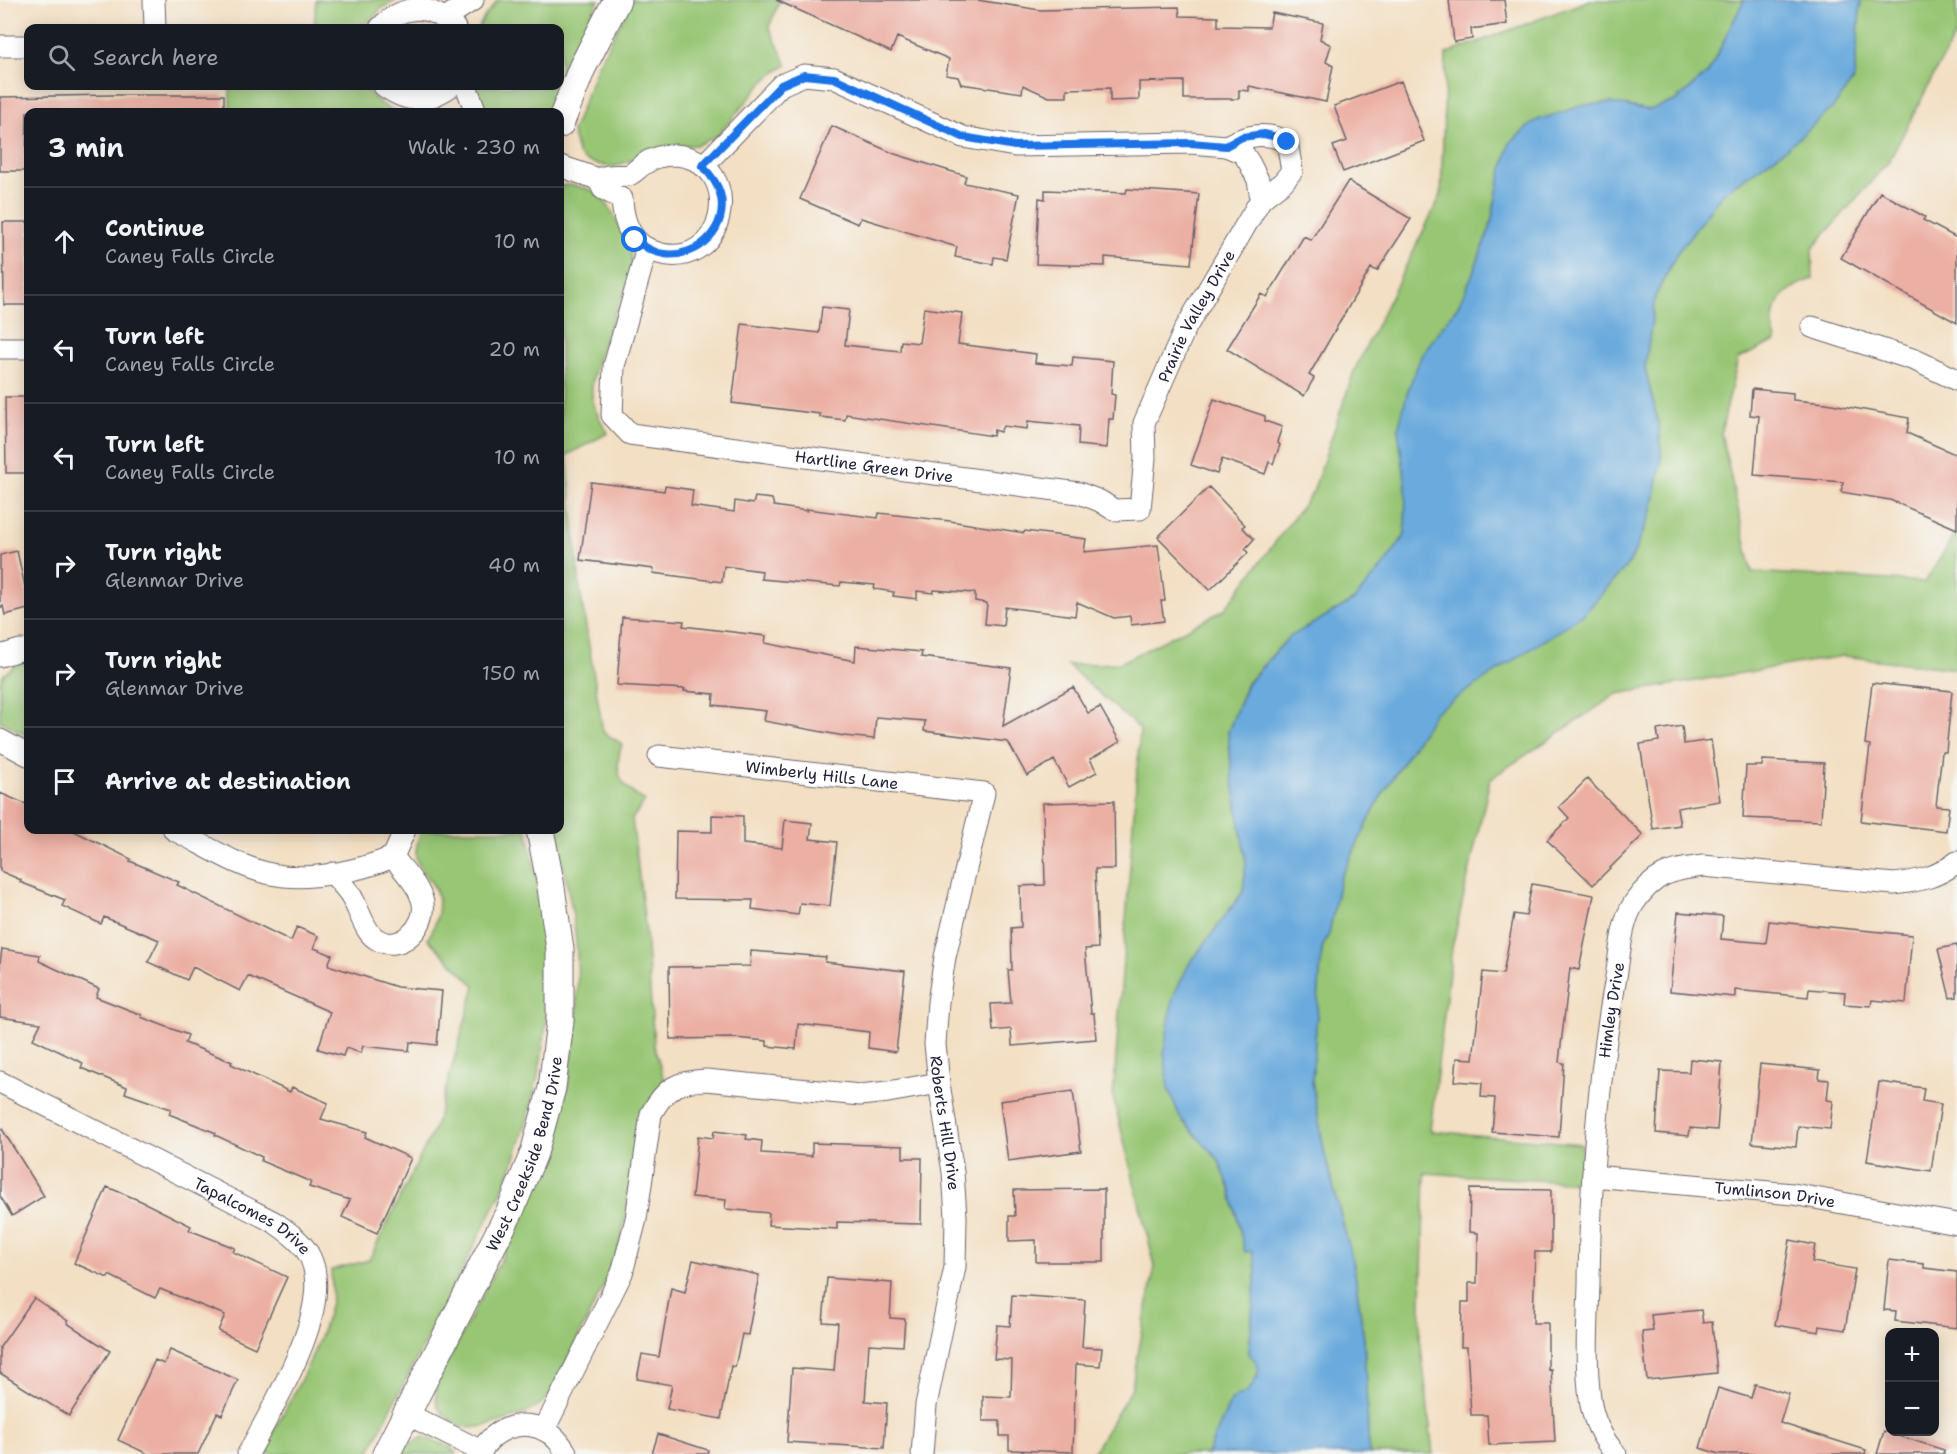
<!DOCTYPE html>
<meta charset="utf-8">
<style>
:root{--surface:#171b24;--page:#20242c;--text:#f1f3f6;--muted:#9ea1a6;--line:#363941}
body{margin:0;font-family:"Shantell Sans",sans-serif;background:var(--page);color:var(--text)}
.controls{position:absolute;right:18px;bottom:18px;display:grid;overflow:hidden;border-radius:12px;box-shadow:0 3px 15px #0003}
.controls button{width:54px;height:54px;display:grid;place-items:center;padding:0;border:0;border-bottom:2px solid var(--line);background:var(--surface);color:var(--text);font:30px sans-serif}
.stop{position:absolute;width:18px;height:18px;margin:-14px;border:4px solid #1a73e8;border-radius:50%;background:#fff}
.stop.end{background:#1a73e8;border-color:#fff;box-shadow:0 2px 6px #0008}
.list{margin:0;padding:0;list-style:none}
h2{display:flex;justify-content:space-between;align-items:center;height:78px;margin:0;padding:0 24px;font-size:26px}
h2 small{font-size:20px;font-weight:400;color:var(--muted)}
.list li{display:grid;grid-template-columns:39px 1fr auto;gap:18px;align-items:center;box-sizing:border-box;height:108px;padding:0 24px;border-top:2px solid var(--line)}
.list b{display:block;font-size:22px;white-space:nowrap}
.list p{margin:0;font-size:20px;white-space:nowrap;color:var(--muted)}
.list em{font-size:20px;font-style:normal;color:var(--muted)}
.icon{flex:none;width:33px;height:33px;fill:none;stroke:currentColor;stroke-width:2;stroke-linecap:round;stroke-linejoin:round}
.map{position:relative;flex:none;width:1957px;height:1454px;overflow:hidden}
.search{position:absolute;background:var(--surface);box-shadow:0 3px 15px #0003;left:24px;top:24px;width:540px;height:66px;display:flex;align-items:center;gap:15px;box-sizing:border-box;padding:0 21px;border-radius:12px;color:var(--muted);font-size:22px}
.panel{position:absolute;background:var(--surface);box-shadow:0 3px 15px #0003;left:24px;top:108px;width:540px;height:726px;border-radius:12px}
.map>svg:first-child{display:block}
.green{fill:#98c674;stroke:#5d7458;stroke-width:1.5}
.water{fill:#6aaadd;stroke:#46668c;stroke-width:1.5}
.building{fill:#ecafa3}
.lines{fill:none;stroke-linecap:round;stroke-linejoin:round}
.minor-casing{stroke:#6b646b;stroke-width:23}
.tertiary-casing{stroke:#6b646b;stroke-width:29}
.minor{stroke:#fff;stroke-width:21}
.tertiary{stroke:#fff;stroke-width:27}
.route{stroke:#1a73e8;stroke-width:8}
.labels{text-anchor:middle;stroke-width:4.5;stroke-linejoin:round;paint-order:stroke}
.street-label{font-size:16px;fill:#22223b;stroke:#f6f6f2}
</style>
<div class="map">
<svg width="1957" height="1454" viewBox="0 0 1957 1454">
<rect width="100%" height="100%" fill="#f6f6f2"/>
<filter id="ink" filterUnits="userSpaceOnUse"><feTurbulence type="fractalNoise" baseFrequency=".0167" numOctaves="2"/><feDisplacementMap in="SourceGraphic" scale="12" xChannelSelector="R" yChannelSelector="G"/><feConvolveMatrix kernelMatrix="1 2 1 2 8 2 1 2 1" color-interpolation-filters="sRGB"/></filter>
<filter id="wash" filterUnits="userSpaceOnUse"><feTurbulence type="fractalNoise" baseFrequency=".008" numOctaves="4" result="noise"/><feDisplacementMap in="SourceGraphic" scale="24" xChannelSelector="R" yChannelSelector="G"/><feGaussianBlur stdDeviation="1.35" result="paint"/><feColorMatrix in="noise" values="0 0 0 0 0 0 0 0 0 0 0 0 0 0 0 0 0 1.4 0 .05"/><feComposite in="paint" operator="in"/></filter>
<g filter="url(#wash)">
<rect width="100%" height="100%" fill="#f3dfc3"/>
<path class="green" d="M316 0H397L382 8 371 20 358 27 314 28Z
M498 0H599L560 80V28H478L485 16Z
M632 0H780L769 27 787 65 767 78 717 136 697 145 666 147 613 167 596 164 585 160 578 154 572 132 598 65Z
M1590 0H1744L1708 73 1675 101 1649 110 1610 103 1499 182 1490 228 1471 278 1458 306 1422 354 1406 486 1405 535 1384 565 1354 600 1288 638 1247 683 1228 732 1232 775 1246 862 1243 892 1188 966 1181 1119 1218 1159 1231 1191 1245 1252 1252 1250 1256 1269 1249 1354 1258 1362 1260 1368 1254 1383 1246 1394 1231 1401 1207 1454H1092L1131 1390 1155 1266 1113 1097 1140 729 1067 665 1120 663 1224 610 1313 492 1354 371 1441 195 1446 54Z
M1861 0H1957V31L1889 161 1812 249 1813 279C1781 289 1766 308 1776 341L1738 359 1721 433 1752 572 1925 582 1957 531V669L1843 656 1617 694 1490 779 1452 948 1430 1131 1582 1144 1581 1183 1425 1173 1420 1337 1433 1454H1369L1364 1339 1354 1266 1324 1151 1312 1081 1322 948 1329 934 1340 879 1380 798 1435 712 1497 669 1652 511 1662 458 1658 422 1645 368 1655 297 1677 253 1722 194 1787 148 1854 79Z
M230 86H363C373 98 382 107 397 112H230Z
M474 86H557L547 112H483Z
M568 185C598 187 607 200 619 226 627 245 634 254 631 276 619 305 589 366 592 395 593 409 601 421 608 433L567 455 580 590 603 732 622 744C613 772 619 787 645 801L632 819 646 933 654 1045 666 1087 643 1117 622 1236 610 1273 549 1396C545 1400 540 1405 535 1408 521 1416 478 1431 463 1427 457 1426 452 1421 447 1417 434 1408 434 1394 438 1380 460 1338 482 1297 503 1255 523 1215 545 1173 557 1130 572 1074 580 1012 577 955 575 913 564 870 555 830H560V186Z
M18 663H28V736L0 721V681L4 674Z
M421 830H527C536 874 546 919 548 965 551 1040 532 1113 506 1183L368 1454H262C285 1408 320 1352 331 1302 333 1292 332 1281 331 1270L369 1260 435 1127 475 986 428 939C437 922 444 904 433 885 427 876 418 869 416 857 415 847 419 839 421 830Z
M424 1437 450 1447 456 1454H400L403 1447Z"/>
<path class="water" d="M1744 0H1861L1854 79 1833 108 1787 148 1722 194 1677 253 1655 297 1645 368 1658 422 1662 458 1652 511 1630 562 1584 614 1435 712 1380 798 1340 879 1329 934 1322 948 1312 1081 1324 1151 1354 1266 1364 1339 1369 1454H1207L1231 1401 1238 1395 1246 1394C1257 1379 1266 1368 1249 1354L1256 1269 1252 1251 1245 1252 1231 1191 1218 1159 1181 1119 1168 1088 1164 1051 1173 997 1188 966 1243 892 1246 862 1232 775 1228 732 1247 684 1288 638 1354 600 1384 565 1405 535 1406 486 1398 429 1408 390 1422 354 1458 306 1471 278 1490 228 1499 182 1510 143 1535 121 1584 105 1610 103 1649 110 1675 101 1708 73Z"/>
<g id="blocks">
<path class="building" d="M776 0H977L1040 10 1179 7 1180 16 1218 17V26L1269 27 1272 13 1323 23 1320 39 1331 45 1326 62 1333 66 1326 102 1249 86V91L1239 90V99H1184V81L1139 82V100L1110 101V88L1067 89V97H1049L1023 85 1022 93 961 84 958 77 946 75 949 59 897 37 891 52Z
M1449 0H1504L1507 24 1471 29 1472 39 1454 42Z
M1401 81 1424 141 1343 172 1333 146 1347 141 1334 106Z
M111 95H224V112H27L26 171H0V97Z
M832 126 895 154 966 176 964 183 1019 194 1006 259 994 257 993 264 955 257 957 247 861 218 858 224 800 199Z
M1348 181 1411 219 1377 271 1371 268 1309 375 1314 378 1304 396 1227 349 1261 294 1267 297 1304 236 1311 240Z
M1127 189 1199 194 1191 264 1105 257V266L1036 264 1039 198 1045 199V190L1126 193Z
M1880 192 1925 217 1923 220 1957 238V323L1841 258Z
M3 222H28V305H4Z
M822 307 849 310 845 345 900 351 901 341 919 343 924 308 962 313 958 344 1036 354 1035 363 1072 366 1073 357 1113 361 1111 394 1115 395 1113 419H1109L1107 448 1078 445 1079 426 1028 421 1027 429 1003 426 1000 432 994 430 993 436 846 414 845 420 820 417V414L732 403 742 324 819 333Z
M1752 389 1793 393V400L1826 403 1909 418 1907 433 1957 455V529L1890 500 1841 492 1843 482 1754 475 1759 416 1750 415Z
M5 397H28V473H6Z
M1214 399 1265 416V421L1282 427 1277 442 1280 445 1273 464 1269 462 1265 474 1222 459 1217 474 1191 465Z
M591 482 664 491 665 486 693 490 691 506 734 512 735 501 753 504 755 497 772 499 774 506 807 511V509L878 518 879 513 950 521 1024 533 1025 531 1086 539 1084 552 1158 545 1165 601H1161L1164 621 1131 625 1130 616 1114 618 1077 602 1075 616 1005 607 1003 626 985 624 987 603 975 601V593L934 590 933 593 917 591V599L893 596 894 592 874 589 875 585 841 582 840 586 761 579 762 571 724 566 722 582 653 573 654 569 580 560Z
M1209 487 1245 525 1242 527 1254 539 1245 549 1248 553 1210 590 1158 537Z
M17 551 28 600V609L5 615 3 606 0 607V555Z
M622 617 684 621 683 626 766 636 765 643 855 661 856 646 922 652 921 657 1011 668 1003 726 1073 687 1088 713 1100 707 1120 742 1090 759 1097 772 1069 787 1054 760 1027 776 1008 742 924 731 925 721 876 717 874 739 844 736 764 721 766 711 713 705 714 694 684 691 685 689 617 685Z
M1872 683 1952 691 1946 752H1942L1936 806 1949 807 1946 831 1861 821 1870 745 1865 744Z
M1682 726 1684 744 1711 740 1720 801 1677 808 1680 825 1653 829 1640 744 1659 741 1657 730Z
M1763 760 1824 763 1821 821 1743 818 1746 766H1762Z
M1587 779 1643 835 1593 885 1547 840 1569 818 1559 807Z
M0 793 28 805V830H72L131 859 130 861 179 882 177 885 291 941 297 927 318 936 314 948 332 955 328 965 397 987 442 991 437 1045 410 1042 409 1051 363 1046 361 1053 346 1048 343 1056 318 1049 330 1012 248 976 240 991 193 967 187 980 148 962 159 940 104 917 101 924 62 906 65 900 20 882 21 880 0 871Z
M1114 801 1115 869H1095L1098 948 1085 949 1091 1013H1094L1096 1039 1012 1046 1011 1029 993 1031 991 1004 1011 1003 1008 970H1012L1011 928 1021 927 1020 886 1045 885 1043 803Z
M712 815 743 816V844L782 848 785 820 812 823 810 839 837 842 830 906 800 903 798 915 752 909 753 900 675 899 676 831 712 832Z
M1532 884 1594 895 1579 970 1570 968 1559 1062 1564 1063 1559 1137 1492 1132 1495 1098 1481 1097 1482 1083 1455 1081 1457 1058 1473 1059 1483 972 1503 974 1514 914 1526 916Z
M1678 912 1723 916 1721 939 1766 943 1769 921 1912 935 1906 1003 1872 1000 1871 1006 1844 1004 1845 992 1809 989 1808 997 1735 990V997L1670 991Z
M1957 945V997L1950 998 1938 949Z
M2 949 40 955 39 961 99 989 96 997 142 1015 141 1017 188 1035 185 1043 232 1062 231 1064 290 1092 292 1087 328 1103 321 1119 367 1132 365 1137 411 1158 377 1233 342 1217 350 1200 309 1187 311 1182 261 1161 262 1157 215 1135 216 1133 169 1114 171 1109 125 1093 127 1087 81 1068 83 1063 33 1039 41 1023 0 1017V963Z
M751 951 826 957 825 962 905 971 896 1052 868 1048 869 1032 798 1024 796 1049 767 1046V1041L734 1038 670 1039 669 967 750 966Z
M1690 1059 1722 1062 1717 1130 1690 1128 1689 1136 1656 1133 1660 1071 1689 1072Z
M1760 1064 1820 1070 1819 1079 1829 1080 1827 1100 1833 1101 1830 1129 1798 1126 1796 1147 1752 1143Z
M1879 1082 1924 1088 1922 1101 1941 1104 1931 1171 1867 1161Z
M1073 1091 1081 1151 1008 1161 1000 1101Z
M0 1126 44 1196 12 1216 0 1196Z
M714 1131 747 1135 746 1139 762 1141 761 1153 812 1156V1143L903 1146V1158H922L921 1224 837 1222V1229L768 1225 769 1213 725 1209 726 1200 692 1197 698 1136 713 1138Z
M107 1187 141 1201 191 1226 189 1230 235 1248 233 1252 287 1277 255 1348 218 1331 225 1315 160 1289 155 1298 109 1275 108 1278 74 1263Z
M1104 1189V1262H1036V1240L1009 1241V1216H1015L1014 1190Z
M1470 1189 1551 1190V1252H1535L1533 1323H1548V1370L1551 1369 1555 1442 1489 1445 1487 1415H1471L1467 1347H1461L1462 1302H1469V1283H1477L1478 1233 1469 1232Z
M1790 1240 1815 1245 1812 1262 1855 1269 1845 1330 1820 1326 1819 1332 1775 1325Z
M693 1260 759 1275 748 1335 742 1334 735 1367 731 1366 721 1419 667 1409 672 1385 637 1379 642 1354 659 1357 671 1288 685 1292Z
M1889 1260 1924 1264V1268L1957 1272V1328L1895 1321 1896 1311 1884 1310Z
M827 1278 892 1283 890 1318 905 1319 903 1346 869 1344 865 1401 887 1403 884 1448 787 1442 792 1368 834 1371 838 1323 823 1322Z
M1012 1295 1085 1300 1082 1347 1102 1348 1100 1366 1076 1364 1073 1452 1009 1450V1436H1000V1421H983V1396L1011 1397 1012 1360 994 1359 997 1325 1010 1326Z
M34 1298 68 1321 67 1323 110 1351 69 1416 0 1373V1347Z
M1701 1310 1703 1323 1712 1322 1717 1373 1647 1380 1642 1332 1653 1331 1651 1315Z
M170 1350 238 1380 222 1415 217 1413 198 1454H148L118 1440 155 1360 164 1364Z
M1755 1384 1789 1394 1780 1423 1866 1450 1865 1454H1719L1700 1448 1718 1388 1751 1398Z
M1884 1431 1944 1450V1454H1877Z
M658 1434 708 1450 707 1454H652Z"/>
</g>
</g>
<g filter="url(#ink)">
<use href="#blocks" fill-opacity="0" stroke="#6b646b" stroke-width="1.5"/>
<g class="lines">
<g class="minor-casing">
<g id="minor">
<path d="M154 0 155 28"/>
<path d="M445 18 473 0"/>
<path d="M380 28C404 3 431 3 455 28"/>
<path d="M0 46H28"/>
<path d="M384 86C409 104 426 103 451 86"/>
<path d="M466 86 476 112"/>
<path d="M560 166 598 179C612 173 618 177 629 175 634 173 639 167 644 164 652 158 664 155 674 155 749 159 727 279 652 251 630 242 623 221 622 199L603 189 598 179"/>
<path d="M703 166 781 85 804 75 834 78 963 137 1015 146 1191 143 1226 146 1243 153 1250 164 1258 180 1261 199"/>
<path id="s1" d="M647 248 614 366 612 415 630 434 1079 493 1100 501 1114 510 1140 509 1145 458 1144 423 1185 329 1261 199 1283 182 1292 171 1287 142C1266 131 1247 135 1226 146"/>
<path d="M1812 327 1915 360 1957 380"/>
<path d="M0 348H28"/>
<path d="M0 656 20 650 28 651"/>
<path d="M0 740 28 755"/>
<path id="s2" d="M659 756 984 793 945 957 938 1002 935 1044 939 1083 953 1172 956 1217 955 1267 926 1405 922 1454"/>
<path d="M174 830C205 845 237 867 271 874 308 882 359 871 393 857"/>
<path d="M393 857 405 830"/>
<path d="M333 873C338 880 345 887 350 894 358 906 364 931 375 938 398 955 427 928 423 903 420 887 403 870 393 857"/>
<path id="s3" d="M0 1082 274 1222C288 1232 303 1242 310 1257 335 1308 272 1407 248 1454"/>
<path id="s4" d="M1593 1176 1793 1194 1957 1224"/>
<path d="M407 1414 481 1451"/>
<path d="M544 1430 622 1273 636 1219 651 1114C665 1088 677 1081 706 1080L860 1095 888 1092 939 1083"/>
<path d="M480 1454C491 1430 520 1418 544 1430 555 1435 561 1444 567 1454"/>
<path id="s5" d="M1616 1454C1602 1439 1592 1418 1590 1398 1585 1361 1588 1321 1589 1284 1590 1182 1598 1078 1616 977 1620 954 1621 923 1634 903 1654 874 1670 870 1703 866L1894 884C1919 881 1936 878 1957 862"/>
</g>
</g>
<g class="tertiary-casing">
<g id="tertiary">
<path d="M560 124 582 68 617 0"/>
<path id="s6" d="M386 1454 510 1211 534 1153 552 1088 560 1021V949L550 881 540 830"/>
</g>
</g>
<use href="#minor" class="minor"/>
<use href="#tertiary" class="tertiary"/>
</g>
</g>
<g class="lines" filter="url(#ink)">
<path class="route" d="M635 240C644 246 653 253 664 254 698 259 730 227 720 193 717 182 710 174 702 166L781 85 804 75 834 78 963 137 1015 146 1191 143 1226 146 1242 137 1264 134 1277 137 1287 142"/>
</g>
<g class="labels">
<g class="street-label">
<text dy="6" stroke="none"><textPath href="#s1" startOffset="921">Prairie Valley Drive</textPath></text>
<text dy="6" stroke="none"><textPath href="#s1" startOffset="444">Hartline Green Drive</textPath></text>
<text dy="6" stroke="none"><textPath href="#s2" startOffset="164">Wimberly Hills Lane</textPath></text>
<text dy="6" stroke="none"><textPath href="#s5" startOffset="452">Himley Drive</textPath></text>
<text dy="6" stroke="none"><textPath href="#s2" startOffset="663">Roberts Hill Drive</textPath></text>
<text dy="6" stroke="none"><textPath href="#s6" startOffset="332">West Creekside Bend Drive</textPath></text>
<text dy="6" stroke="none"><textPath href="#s4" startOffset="183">Tumlinson Drive</textPath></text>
<text dy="6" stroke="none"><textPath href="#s3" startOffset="286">Tapalcomes Drive</textPath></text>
</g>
</g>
</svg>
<div class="controls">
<button>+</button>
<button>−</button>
</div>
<div class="stop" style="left:635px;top:240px"></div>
<div class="stop end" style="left:1287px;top:142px"></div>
<div class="search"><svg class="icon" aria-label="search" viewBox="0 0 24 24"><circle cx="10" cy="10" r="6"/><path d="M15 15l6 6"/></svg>Search here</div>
<section class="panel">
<h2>3 min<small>Walk · 230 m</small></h2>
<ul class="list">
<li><svg class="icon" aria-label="ahead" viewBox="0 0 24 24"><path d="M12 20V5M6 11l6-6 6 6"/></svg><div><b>Continue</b><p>Caney Falls Circle</p></div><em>10 m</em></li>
<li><svg class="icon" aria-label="left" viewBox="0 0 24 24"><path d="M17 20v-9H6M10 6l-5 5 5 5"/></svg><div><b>Turn left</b><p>Caney Falls Circle</p></div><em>20 m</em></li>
<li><svg class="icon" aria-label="left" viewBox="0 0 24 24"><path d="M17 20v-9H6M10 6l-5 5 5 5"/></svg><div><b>Turn left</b><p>Caney Falls Circle</p></div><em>10 m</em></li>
<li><svg class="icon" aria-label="right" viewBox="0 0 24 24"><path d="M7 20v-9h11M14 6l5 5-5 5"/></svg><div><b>Turn right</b><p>Glenmar Drive</p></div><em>40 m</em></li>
<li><svg class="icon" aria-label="right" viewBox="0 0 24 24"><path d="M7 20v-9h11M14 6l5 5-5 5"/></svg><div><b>Turn right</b><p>Glenmar Drive</p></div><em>150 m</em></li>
<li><svg class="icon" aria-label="arrive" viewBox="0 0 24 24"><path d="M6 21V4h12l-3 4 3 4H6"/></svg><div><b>Arrive at destination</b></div></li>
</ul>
</section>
</div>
